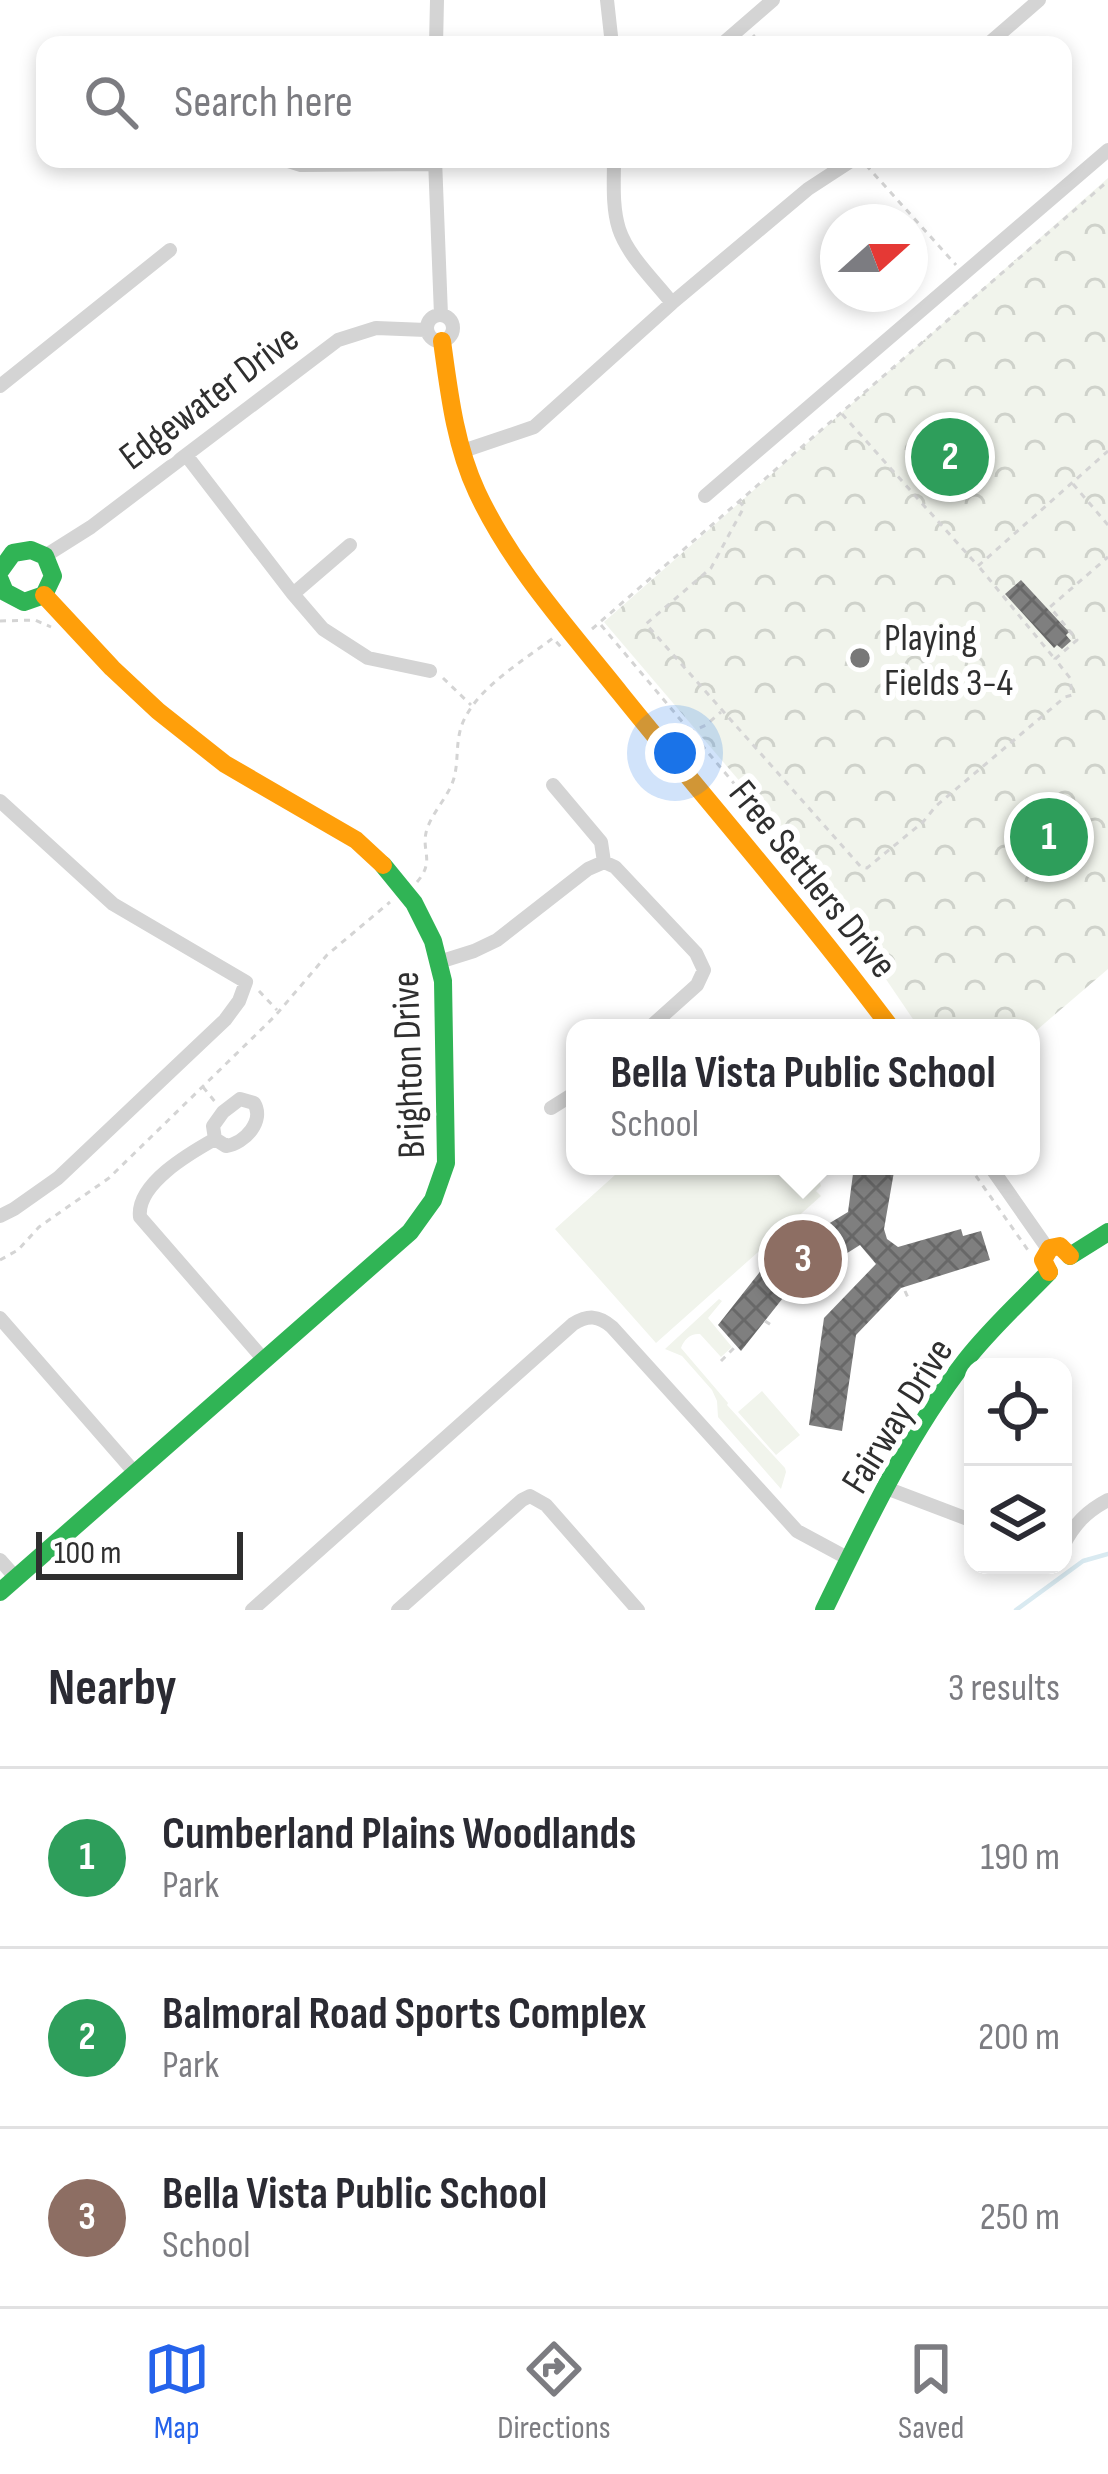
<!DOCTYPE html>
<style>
:root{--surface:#fff;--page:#f2f2f3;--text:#2b2b33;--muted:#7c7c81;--line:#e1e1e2;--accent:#2563eb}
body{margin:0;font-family:"Sofia Sans Condensed",sans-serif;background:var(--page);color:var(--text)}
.controls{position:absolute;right:36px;bottom:36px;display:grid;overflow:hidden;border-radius:24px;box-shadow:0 6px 18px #0003}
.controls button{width:108px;height:108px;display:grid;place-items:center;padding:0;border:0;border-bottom:3px solid var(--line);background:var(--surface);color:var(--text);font:60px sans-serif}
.compass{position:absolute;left:820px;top:204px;width:108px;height:108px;border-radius:50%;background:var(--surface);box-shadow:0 6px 18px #0003;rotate:69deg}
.scale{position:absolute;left:36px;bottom:30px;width:207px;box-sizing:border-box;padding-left:12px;border:6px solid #2f2f2f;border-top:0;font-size:33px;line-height:42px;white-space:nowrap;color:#2f2f2f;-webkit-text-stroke:9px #fff;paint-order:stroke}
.you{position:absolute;left:675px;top:753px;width:42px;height:42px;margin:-30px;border:9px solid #fff;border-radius:50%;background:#1a73e8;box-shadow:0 0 0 18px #1a73e833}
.badge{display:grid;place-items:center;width:78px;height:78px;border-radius:50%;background:var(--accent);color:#fff;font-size:39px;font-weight:700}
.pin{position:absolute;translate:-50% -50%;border:6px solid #fff;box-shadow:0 3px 12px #0006}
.popup{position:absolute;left:566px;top:1019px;width:474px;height:156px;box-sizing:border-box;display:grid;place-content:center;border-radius:24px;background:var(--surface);filter:drop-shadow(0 3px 9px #0005);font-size:39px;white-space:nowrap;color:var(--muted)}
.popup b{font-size:45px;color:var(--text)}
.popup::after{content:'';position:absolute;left:50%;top:100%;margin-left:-24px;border:24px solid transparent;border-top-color:var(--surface)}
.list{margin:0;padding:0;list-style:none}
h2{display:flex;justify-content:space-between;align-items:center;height:156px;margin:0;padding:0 48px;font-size:51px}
h2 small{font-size:39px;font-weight:400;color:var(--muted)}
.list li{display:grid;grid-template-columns:78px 1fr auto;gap:36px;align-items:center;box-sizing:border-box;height:180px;padding:0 48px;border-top:3px solid var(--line)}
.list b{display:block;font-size:45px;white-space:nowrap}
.list p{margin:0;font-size:39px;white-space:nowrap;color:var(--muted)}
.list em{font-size:39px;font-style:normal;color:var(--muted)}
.icon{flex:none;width:66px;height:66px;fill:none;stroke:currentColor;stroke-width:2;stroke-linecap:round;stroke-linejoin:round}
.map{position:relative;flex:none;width:1108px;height:1610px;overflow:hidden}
.search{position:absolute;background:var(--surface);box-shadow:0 6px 18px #0003;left:36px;right:36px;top:36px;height:132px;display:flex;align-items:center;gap:30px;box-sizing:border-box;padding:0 42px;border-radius:24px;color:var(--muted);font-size:45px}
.sheet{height:696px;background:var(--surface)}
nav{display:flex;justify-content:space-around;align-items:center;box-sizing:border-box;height:168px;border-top:3px solid var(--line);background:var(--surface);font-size:33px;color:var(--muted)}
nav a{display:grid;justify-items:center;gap:6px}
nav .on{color:var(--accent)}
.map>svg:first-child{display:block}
.grass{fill:#f1f4ec}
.forest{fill:url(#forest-crowns)}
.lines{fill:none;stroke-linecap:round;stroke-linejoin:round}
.stream{stroke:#d9eaf1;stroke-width:4.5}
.building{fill:url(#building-cross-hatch)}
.path{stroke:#d4d4d4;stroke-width:3;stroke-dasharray:6 6;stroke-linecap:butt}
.street{stroke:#d4d4d4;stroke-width:14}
.fast{stroke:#30b455;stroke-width:18}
.slow{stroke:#ff9f0a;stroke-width:18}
.poi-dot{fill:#787878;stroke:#fff;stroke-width:4.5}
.labels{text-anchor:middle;stroke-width:12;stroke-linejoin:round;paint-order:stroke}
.street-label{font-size:39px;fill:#2f2f2f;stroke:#fff}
.poi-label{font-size:39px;fill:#2f2f2f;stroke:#fff;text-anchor:start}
</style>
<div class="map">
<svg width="1108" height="1610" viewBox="0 0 1108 1610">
<defs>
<pattern id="forest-crowns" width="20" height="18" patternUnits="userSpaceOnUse" patternTransform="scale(3)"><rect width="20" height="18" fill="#f1f4ec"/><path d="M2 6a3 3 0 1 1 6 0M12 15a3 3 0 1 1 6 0" fill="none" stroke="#cfd2cb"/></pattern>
<pattern id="building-cross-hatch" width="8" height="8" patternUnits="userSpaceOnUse" patternTransform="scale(3)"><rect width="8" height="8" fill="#7f7f7f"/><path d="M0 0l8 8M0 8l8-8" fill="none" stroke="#686868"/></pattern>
</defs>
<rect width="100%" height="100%" fill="#fff"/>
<path class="grass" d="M625 1166H793L800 1173 808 1166H815L821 1186 816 1191 821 1196 656 1343 555 1229Z
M719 1299 722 1301 708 1318 732 1347 721 1357 700 1334C691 1333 684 1339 681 1348L728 1403 727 1405 785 1468 786 1472 781 1489 718 1417 717 1401 712 1390 682 1356 665 1349Z
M762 1391 800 1435 776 1455 738 1412Z"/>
<path class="forest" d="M1108 178V969L1031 1035V1028H919L873 960 874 939 604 622Z"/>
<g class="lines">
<path class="stream" d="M1016 1610 1083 1561 1108 1554"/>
</g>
<path class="building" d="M1021 580 1069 632 1066 635 1071 641 1062 649 1057 645 1054 648 1005 594Z
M854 1166H895L884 1229 887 1239 898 1247 961 1229 963 1236 981 1231 990 1260 901 1288 856 1335 842 1431 809 1425 824 1318 876 1264 860 1245 790 1289 741 1351 718 1325 770 1259 848 1212Z"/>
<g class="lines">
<path class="path" d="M753 35 761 45
M866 165 956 265
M842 414 978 566 1108 451
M1073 484 1108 525
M739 501 744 507 711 568 646 624 861 867 867 868 923 822 936 806 1065 697 1072 695 1070 678 1055 659 1077 640 1050 607 1108 557
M980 568 1054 658
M0 621 35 620 51 627
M601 625 857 930 869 947 867 968
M592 629 1108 181
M443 678 471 705
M689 733 706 725 721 712
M417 882C436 860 420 851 427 829 433 811 449 796 454 778 459 760 455 741 463 722 479 686 522 662 553 638L561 647
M259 991 277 1010
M203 1087 216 1103
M969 1166 1030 1253
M0 1260 18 1250 39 1227 109 1178 275 1016 327 955 390 902
M817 1272 820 1279
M905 1291 909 1300
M785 1296 793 1303
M765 1321 774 1327
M721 1361 734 1348"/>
<path class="street" d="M607 0 612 45
M436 45 437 0
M721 45 773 0
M987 45 1039 0
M282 159 301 165 435 164
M435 159 441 315
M614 159C614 182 612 207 619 229 628 256 654 280 672 303
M427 328a13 13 0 1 1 26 0a13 13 0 1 1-26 0Z
M0 386 170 250
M463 451 534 427 672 303 808 189 854 159
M186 455 293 594 323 629 368 658 430 671
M705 496 1108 150
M45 556 91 527 338 340 376 328 426 330
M293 594 350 545
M553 785 601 842 604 862
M0 801 113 904 246 982 239 1001 225 1020 58 1178 14 1209 0 1216
M439 962 474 951 497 940 588 869 604 862 615 867 696 953 704 970 697 985 649 1028
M240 1099 254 1103C265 1121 245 1143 226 1146L215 1139 213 1126 223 1112Z
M551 1108 575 1093
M215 1139C190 1153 136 1184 140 1217L265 1361
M990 1166 1048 1249
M0 1318 136 1474
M886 1488 973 1521
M1063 1546C1074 1524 1087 1511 1108 1500
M0 1560 16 1578
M252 1610 573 1324C588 1315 598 1315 612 1327L797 1531 849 1559
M398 1610 522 1500 530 1496 546 1505 638 1610"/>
<path class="fast" d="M0 571 13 553 31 550 45 556 53 576 44 595 24 602 5 592 0 580
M1070 1256 1108 1232
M0 1592 410 1232 433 1200 446 1163 443 981 433 941 414 903 383 865
M824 1610C866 1524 907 1436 966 1360 991 1328 1021 1301 1049 1272"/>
<path class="slow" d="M442 341C449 392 455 445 477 492 512 567 569 629 620 693 710 805 805 913 891 1028
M44 595 112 668 158 711 225 764 356 840 383 865
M1049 1272 1043 1260 1050 1248 1060 1246 1070 1256"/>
</g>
<circle class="poi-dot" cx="860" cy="658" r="12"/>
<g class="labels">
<g class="street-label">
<text transform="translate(208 396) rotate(-37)" y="14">Edgewater Drive</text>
<text transform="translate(814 878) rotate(51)" y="14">Free Settlers Drive</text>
<text transform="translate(407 1065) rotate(-92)" y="14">Brighton Drive</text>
<text transform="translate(896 1415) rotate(-58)" y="14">Fairway Drive</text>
</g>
<g class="poi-label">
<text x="884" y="650">Playing<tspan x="884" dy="45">Fields 3-4</tspan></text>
</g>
</g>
</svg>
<div class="controls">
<button><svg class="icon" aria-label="locate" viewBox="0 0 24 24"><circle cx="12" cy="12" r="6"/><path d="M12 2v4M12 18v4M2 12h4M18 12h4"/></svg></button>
<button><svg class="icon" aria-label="layers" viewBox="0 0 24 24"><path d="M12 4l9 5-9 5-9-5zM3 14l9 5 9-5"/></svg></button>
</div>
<svg class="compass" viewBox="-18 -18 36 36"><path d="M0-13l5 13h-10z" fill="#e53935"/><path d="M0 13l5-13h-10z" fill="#7c7c81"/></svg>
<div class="scale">100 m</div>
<div class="you"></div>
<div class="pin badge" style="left:1049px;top:837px;background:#2e9e5b">1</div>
<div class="pin badge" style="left:950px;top:457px;background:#2e9e5b">2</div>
<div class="pin badge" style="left:803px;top:1259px;background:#8d6e63">3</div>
<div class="popup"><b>Bella Vista Public School</b>School</div>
<div class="search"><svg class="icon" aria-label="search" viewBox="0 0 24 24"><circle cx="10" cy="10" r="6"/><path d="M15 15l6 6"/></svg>Search here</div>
</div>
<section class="sheet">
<h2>Nearby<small>3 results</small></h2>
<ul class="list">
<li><span class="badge" style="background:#2e9e5b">1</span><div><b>Cumberland Plains Woodlands</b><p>Park</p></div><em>190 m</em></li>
<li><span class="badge" style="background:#2e9e5b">2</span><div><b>Balmoral Road Sports Complex</b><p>Park</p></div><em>200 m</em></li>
<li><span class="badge" style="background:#8d6e63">3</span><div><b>Bella Vista Public School</b><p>School</p></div><em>250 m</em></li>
</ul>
</section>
<nav>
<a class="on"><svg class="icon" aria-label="map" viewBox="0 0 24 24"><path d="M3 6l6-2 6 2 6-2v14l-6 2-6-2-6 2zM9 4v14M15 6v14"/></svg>Map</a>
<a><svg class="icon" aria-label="directions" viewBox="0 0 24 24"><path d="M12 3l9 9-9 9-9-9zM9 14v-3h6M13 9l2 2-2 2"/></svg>Directions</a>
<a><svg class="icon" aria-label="saved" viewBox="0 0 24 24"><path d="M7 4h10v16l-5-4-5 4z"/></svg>Saved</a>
</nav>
